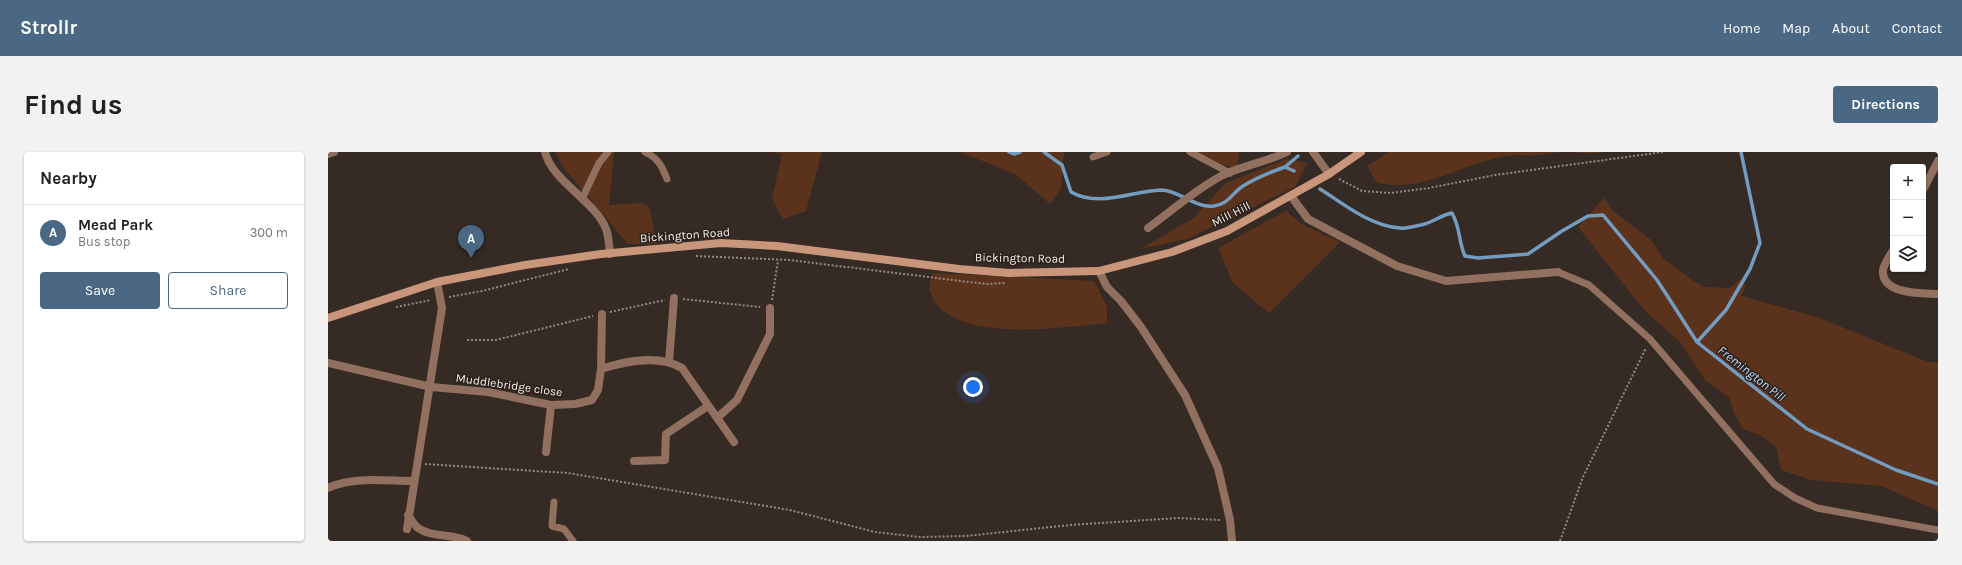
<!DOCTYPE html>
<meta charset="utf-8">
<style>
:root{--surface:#fff;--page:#f2f2f2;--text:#202124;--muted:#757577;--line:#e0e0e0;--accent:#4a6884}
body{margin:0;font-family:Karla,sans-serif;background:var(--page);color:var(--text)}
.controls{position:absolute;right:12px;top:12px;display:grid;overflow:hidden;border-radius:4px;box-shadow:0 1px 3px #0004}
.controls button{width:36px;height:36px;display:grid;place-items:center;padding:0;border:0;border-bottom:1px solid var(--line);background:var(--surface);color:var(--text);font:20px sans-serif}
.you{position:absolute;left:645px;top:235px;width:14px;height:14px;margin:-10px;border:3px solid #fff;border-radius:50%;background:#1a73e8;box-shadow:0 0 0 6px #1a73e833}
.badge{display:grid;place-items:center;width:26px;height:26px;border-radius:50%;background:var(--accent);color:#fff;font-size:13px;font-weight:700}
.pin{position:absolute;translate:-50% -33px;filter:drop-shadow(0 1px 2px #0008)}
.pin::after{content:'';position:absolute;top:21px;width:14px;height:12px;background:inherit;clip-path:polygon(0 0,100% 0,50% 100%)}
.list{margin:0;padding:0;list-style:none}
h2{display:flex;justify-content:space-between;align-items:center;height:52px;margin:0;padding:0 16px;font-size:17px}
h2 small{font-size:13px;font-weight:400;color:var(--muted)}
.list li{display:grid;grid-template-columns:26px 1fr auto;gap:12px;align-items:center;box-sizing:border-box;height:56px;padding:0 16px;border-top:1px solid var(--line)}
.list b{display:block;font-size:15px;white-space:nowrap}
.list p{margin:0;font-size:13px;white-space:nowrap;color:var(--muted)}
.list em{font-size:13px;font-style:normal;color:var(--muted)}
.actions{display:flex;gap:8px;padding:12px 16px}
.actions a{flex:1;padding:9px 0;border:1px solid var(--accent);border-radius:4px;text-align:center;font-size:14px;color:var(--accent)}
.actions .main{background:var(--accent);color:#fff}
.icon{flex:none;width:22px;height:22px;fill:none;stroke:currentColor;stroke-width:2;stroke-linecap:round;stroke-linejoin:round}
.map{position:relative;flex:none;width:1610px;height:389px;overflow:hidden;border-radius:4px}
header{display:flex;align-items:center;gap:24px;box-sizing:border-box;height:56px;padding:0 20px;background:var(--accent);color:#fff}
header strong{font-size:19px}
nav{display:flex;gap:22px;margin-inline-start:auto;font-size:14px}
.intro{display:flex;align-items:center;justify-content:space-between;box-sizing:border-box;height:96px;padding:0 24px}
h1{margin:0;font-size:28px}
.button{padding:10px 18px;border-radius:4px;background:var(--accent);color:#fff;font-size:14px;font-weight:700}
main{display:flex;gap:24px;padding:0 24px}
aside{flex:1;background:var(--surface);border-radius:4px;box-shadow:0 1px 3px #0004}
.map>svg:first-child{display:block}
.green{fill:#5b331d}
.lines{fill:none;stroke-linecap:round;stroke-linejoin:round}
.stream{stroke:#739cc1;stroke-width:3.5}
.path{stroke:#948a84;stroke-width:2;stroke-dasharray:2 2;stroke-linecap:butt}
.service{stroke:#917060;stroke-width:7}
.minor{stroke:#917060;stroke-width:8}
.secondary{stroke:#c9967c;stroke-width:8}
.labels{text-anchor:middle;stroke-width:3;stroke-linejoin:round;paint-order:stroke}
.street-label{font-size:12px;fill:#f6eeea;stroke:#2c211b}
.water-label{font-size:13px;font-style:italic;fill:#bdddfc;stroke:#2c211b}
</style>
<header>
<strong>Strollr</strong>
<nav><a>Home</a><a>Map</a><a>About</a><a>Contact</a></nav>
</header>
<div class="intro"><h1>Find us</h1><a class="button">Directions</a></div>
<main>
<aside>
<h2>Nearby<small></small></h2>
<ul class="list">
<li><span class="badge">A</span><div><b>Mead Park</b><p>Bus stop</p></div><em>300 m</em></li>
</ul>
<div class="actions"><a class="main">Save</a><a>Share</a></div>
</aside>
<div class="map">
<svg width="1610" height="389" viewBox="0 0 1610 389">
<rect width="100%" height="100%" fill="#362a24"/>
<path class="green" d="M227 0H286L281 53 315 51 321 55 329 92H300L236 16Z
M442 0H494L478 59 455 67 444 47 454 2Z
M632 0H736L733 36 722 52 687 22Z
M866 0H911L909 18Z
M1061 0H1276C1262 3 1250 0 1236 0 1228 0 1220 2 1212 3 1203 4 1195 3 1187 3 1140 6 1096 44 1048 30L1039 14Z
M958 7 979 11 967 35 859 87 812 97 866 66 898 31Z
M1276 46 1285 59 1323 88 1335 106 1364 128 1376 135 1402 136 1412 128H1415L1418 135 1413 144 1489 165 1600 210H1610V359L1554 334 1483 328 1453 318 1448 295 1434 284 1415 277 1406 261 1401 245 1377 228 1352 190 1316 158 1250 75Z
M958 59 975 73 1012 90 941 161 905 131 890 96Z
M605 121 766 129 779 155V171C736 175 618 194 602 139 600 134 604 126 605 121Z"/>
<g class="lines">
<path class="stream" d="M681 0 686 2 692 0
M716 0 734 13 743 40C771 56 804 39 833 38 851 38 868 57 886 54 901 52 905 40 915 34 928 26 943 20 957 15L966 19
M957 15 970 4
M992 37C1016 52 1042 74 1072 76 1078 77 1086 74 1093 73 1104 71 1113 63 1124 61 1133 77 1130 89 1137 104L1150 106 1200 102 1234 79 1260 64 1275 63 1329 128 1369 190 1479 277 1568 318 1610 332
M1369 190 1398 158 1422 117 1432 91 1413 0"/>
<path class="path" d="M1011 27 1034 39 1063 41 1101 36 1167 23 1335 0
M368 104 461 108 658 132 678 131
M121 145 154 139 241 117
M355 147 432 155
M444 148 450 108
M68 155 103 148
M282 160 337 148
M139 188H168L265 164
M97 312 240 321 462 358 547 380 592 385 638 384 742 373 850 366 892 368
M1232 389 1255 325 1318 196"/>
<path class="service" d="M317 0C330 6 334 14 339 27
M862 0 902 21
M765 5 779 0
M254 47 271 11 280 0
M1230 120 1261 133 1322 187 1446 332 1467 346 1489 356 1610 378
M226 350 224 374 236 377 245 389"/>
<path class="minor" d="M217 0C223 28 269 51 278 77 281 85 281 94 282 102
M985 0 1001 22
M0 2 6 0
M1595 38 1610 9
M963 44 980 67 1069 114 1118 129 1230 120
M820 76C845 58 868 37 895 23 914 14 938 10 959 0
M1565 98C1562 104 1556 112 1555 118 1553 143 1594 141 1610 142
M771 119 779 135 793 149 813 175 857 243 890 316 902 368 904 389
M341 210 346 146
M0 211 103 235 160 240 223 253 247 252 264 248 270 238 273 217C298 209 330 202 354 216L406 290
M273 217 274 162
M389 266 409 248 442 182V156
M218 300 223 253
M306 309 337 308 338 282 380 254
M0 336C25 324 58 329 85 329
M80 363C83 367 86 373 90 376 104 386 124 381 139 389
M79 377 114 156 109 130"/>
<path class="secondary" d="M0 166 109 130 197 113 273 102 393 91 449 94 631 117 681 121 771 119 844 100 899 79 1001 22 1033 0"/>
</g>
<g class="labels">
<g class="street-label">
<text transform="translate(903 62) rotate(-27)" y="4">Mill Hill</text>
<text transform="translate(357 83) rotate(-4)" y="4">Bickington Road</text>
<text transform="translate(692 106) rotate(1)" y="4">Bickington Road</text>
<text transform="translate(181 233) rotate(8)" y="4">Muddlebridge close</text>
</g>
<g class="water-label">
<text transform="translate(1424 221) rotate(38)" y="5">Fremington Pill</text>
</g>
</g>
</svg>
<div class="controls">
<button>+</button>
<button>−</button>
<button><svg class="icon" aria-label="layers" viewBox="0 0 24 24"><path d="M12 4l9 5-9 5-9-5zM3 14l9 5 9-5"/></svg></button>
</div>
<div class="you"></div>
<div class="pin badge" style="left:143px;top:106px">A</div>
</div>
</main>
